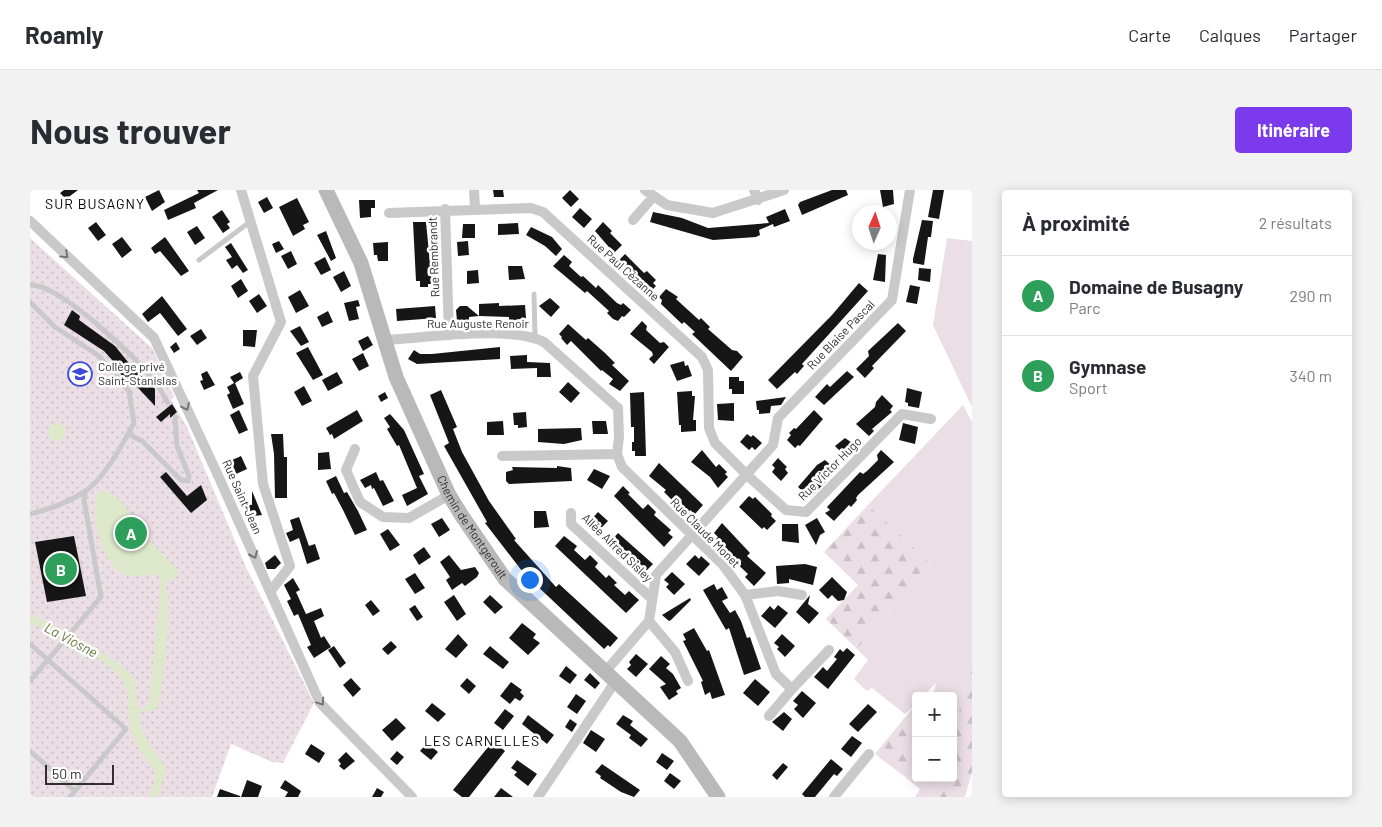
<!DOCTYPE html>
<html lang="fr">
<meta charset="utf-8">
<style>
:root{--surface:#fff;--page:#f2f2f3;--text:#2b2b33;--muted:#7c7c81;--line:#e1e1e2;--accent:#7c3aed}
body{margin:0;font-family:Barlow,sans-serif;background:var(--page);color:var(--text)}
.controls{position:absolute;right:15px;bottom:15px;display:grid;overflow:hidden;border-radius:5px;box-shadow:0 2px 12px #0003}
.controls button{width:45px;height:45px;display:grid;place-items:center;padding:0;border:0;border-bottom:1px solid var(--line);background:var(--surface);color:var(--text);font:25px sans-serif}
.compass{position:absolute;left:822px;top:15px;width:45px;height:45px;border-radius:50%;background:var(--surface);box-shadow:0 2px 12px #0003;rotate:3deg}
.scale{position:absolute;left:15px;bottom:12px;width:69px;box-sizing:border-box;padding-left:5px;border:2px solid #2f2f2f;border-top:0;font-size:14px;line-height:18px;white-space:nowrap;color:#2f2f2f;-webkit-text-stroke:4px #fff;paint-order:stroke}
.you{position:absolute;left:499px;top:389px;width:18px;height:18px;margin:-12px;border:4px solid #fff;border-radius:50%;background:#1a73e8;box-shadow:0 0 0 8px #1a73e833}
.badge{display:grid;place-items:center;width:32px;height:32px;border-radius:50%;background:var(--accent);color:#fff;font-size:16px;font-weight:700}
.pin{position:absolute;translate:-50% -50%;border:2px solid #fff;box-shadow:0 1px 5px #0006}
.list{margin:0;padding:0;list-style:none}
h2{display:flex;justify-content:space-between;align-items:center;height:65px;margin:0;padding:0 20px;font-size:21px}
h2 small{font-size:16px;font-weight:400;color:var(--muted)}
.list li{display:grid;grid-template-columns:32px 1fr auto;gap:15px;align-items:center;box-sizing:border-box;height:80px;padding:0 20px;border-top:1px solid var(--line)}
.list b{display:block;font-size:19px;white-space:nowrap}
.list p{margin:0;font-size:16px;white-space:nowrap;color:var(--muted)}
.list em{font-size:16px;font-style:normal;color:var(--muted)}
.map{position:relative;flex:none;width:942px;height:607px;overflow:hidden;border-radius:5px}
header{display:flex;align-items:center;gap:30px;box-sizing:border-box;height:70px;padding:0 25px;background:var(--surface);border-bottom:1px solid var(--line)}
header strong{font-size:24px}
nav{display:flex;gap:28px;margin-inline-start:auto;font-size:18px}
.intro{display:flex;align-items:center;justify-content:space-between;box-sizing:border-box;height:120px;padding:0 30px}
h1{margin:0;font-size:35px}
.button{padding:12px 22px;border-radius:5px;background:var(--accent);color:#fff;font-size:18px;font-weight:700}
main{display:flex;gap:30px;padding:0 30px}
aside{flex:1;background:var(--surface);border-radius:5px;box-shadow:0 2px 12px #0003}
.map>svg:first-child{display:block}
.grass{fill:#ebdee5}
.forest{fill:url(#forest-firs)}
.park{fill:url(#park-dots)}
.water{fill:#dee9cb}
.building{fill:#161616}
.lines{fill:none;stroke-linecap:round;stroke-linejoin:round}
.lane{stroke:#c9c9c9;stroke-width:5}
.street{stroke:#c9c9c9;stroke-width:10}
.secondary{stroke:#b9b9b9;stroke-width:15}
.oneway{stroke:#747474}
.labels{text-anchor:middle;stroke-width:5;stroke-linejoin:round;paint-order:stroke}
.street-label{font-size:12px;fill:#2f2f2f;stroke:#fff}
.poi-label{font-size:12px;fill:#2f2f2f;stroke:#fff;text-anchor:start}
.neighbourhood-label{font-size:14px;letter-spacing:1px;fill:#000;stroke:#fff}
.water-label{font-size:14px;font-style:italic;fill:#61793c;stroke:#fff}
</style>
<header>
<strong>Roamly</strong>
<nav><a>Carte</a><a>Calques</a><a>Partager</a></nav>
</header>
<div class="intro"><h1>Nous trouver</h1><a class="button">Itinéraire</a></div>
<main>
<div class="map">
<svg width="942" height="607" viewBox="0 0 942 607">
<defs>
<pattern id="forest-firs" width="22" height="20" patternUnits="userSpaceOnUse" patternTransform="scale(1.25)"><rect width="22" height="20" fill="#ebdee5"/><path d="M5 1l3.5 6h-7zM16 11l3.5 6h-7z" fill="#cabfc5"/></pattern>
<pattern id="park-dots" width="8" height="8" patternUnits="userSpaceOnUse" patternTransform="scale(1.25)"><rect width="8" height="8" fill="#ebdee5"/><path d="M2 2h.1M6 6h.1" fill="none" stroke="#cabfc5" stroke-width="1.8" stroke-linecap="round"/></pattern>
</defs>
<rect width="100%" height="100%" fill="#fff"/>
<path class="grass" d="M917 48 942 51V217L903 135Z
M933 215 942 232V479L923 541V506H903L906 493 893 506H886V514L875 524 842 498 837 501 824 489 838 470 827 459 901 374 838 315Z
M886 567V588H909L904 607H885L890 599 879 590Z"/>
<path class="forest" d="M838 315 901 374 827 459 796 429 828 395 794 362Z
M942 479V582L935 607H904L909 588H923V541Z
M886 514V567L879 590 845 564Z"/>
<path class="park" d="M0 48 123 159 144 207 141 210 157 237 216 377 284 513 253 573 242 572 201 554 182 607H0Z"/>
<path class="water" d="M18 242a9 9 0 1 1 18 0a9 9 0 1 1-18 0Z
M71 301 78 302 90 310 122 353 149 381 147 386 135 394C144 422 133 486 128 516L125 520 111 522 108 527 116 549 136 578 128 607H119L125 589V582C116 568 102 552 100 534 98 523 100 511 97 500 87 470 27 445 0 433V423L65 457 94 478 106 492 108 521 119 514 131 390 128 385C117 384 106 388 96 385 72 376 60 325 67 304Z"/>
<path class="building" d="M34 0H48L36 9 30 3Z
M129 0 135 12 122 21 115 7Z
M167 0H188L164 13 166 18 138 30 134 20 169 3Z
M463 0H473L474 7H464Z
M540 0 549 9 541 17 532 8Z
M802 0H816L818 5 772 25 768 15 770 12Z
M850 0H863L864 14 853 17Z
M903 0H914L909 29 898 27Z
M237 7 243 18 234 23 228 12Z
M267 8 279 32 273 35 275 39 263 46 249 17Z
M329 10H345V18H341V27L330 28Z
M550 18 562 29 554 38 542 27Z
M755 19 760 31 744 37 743 34 729 40 730 45 726 47 683 50 620 32 623 22 652 28 678 38 739 33 736 27Z
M192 20 200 32 197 34 200 38 193 43 182 27Z
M892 30 903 31 901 47H898L894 75 883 73V69Z
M66 32 76 45 68 51 58 38Z
M383 32H396L402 94H398V97H390V91H386Z
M573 32 582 41 580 43 592 55 584 63 565 41Z
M488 33 489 44 468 45V34Z
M433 34H445V48H432Z
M167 36 175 48 165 55 157 42Z
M501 37 522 47 532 59 526 66 515 56 496 45Z
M296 41 306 68 301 71 287 45Z
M92 47 102 60 92 68 82 54Z
M135 47 159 81 151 86 130 61 125 64 121 58Z
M249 51 254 59 246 63 242 54Z
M438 51 439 65 428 66 427 52Z
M358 52V71H348L347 65H344L343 53Z
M201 53 218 80 213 83 207 75 202 79 196 70 202 67 195 57Z
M261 61 267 74 258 79 251 66Z
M595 64 614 83 617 81 626 90 623 93 626 96 619 103 590 75 588 71Z
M848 64 856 65 855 92 843 90Z
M534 65 542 72 539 76 551 87 553 86 566 98 568 95 587 113 591 115 593 113 601 120 594 127 592 126 588 131 583 129 577 123 579 121 557 101 555 103 523 76Z
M295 67 301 80 291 85 284 73Z
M478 76H492L495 89 479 90Z
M889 78 901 79 900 92 888 90Z
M448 80 449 93 437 94V81Z
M314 81 321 96 311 102 303 87Z
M211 89 218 101 208 108 201 96Z
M829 93 838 101 772 174 774 176 767 184 765 182 747 199 738 190 802 125Z
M880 95 890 97 887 114 876 112Z
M636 99 648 107 646 109 669 130 671 128 680 137 678 139 702 160 707 161 713 167 701 181 662 144 665 142 654 132 652 134 631 114 632 110 629 107Z
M270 100 279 116 266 123 258 107Z
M229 104 237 116 227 123 219 111Z
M132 106 157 139 148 146 130 123 118 132 112 124Z
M520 108 530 117 521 127 509 116Z
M328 110 330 116 326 117 329 129 319 131 314 113Z
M469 113V116L495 115 496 128 479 131V127L449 126V114Z
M405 116 406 128 367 131 366 119Z
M430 116H437L449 126 439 127V130L427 131 426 120Z
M42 120 50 126 49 130 85 156 98 172 114 189H117L125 199V216L97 186 95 189 88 181 91 180 74 161 34 135Z
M298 121 303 132 292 137 287 127Z
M612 131 617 136 616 140 630 153 634 152 639 157 624 174 619 169 623 165 622 162 600 144Z
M868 133 876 141 842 176 844 178 835 188 826 179 839 166 838 161Z
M538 134 556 150 558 148 575 163 585 173 582 175 599 191 590 201 579 194 583 189 572 180 571 181 541 151 537 155 531 148 532 147 529 144Z
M270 136 279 152 271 156 260 141Z
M171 139 177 148 167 155 160 146Z
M213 140H227L225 157 213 156Z
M338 146 343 155 333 161 328 151Z
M146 152 150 159 144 163 140 157Z
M278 157 293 185 283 190 266 163Z
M470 157V169L387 174 378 169 384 160 390 164H402Z
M333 163 339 176 329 181 322 169Z
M497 165V172L520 173 521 187H507V178L481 179 480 166Z
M654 171 655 176 658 175 662 186 647 191 640 175Z
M177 181 185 195 174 200 170 191 173 190 171 184Z
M817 181 824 187 794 215 785 207 797 194 800 197Z
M210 182 213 188 205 193 214 214 203 219 197 205 200 203 197 197 204 193 200 187Z
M307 182 313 193 298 201 292 190Z
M699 187H709V191H714V204H702V199H699Z
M538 192 550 203 541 213 529 202Z
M274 196 282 211 272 216 264 202Z
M877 198 892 202 889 218 878 216V213L875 212Z
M411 200 427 237 423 239 432 262 459 311 486 349 484 350 526 397 529 394 588 448 580 457 578 455 574 459 503 392 502 394 455 333 457 332 414 256 419 253 400 205Z
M662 201V206H665L663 230H666V241L651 242V235H649L647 202Z
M355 202 358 208 351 212 348 206Z
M614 202 616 266H605V261H602V252H604V237H601L600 203Z
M852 205 863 216 860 220 862 222 842 239 844 241 839 246 826 234 845 217 846 212Z
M756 207 751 215 741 216 740 223 729 224V220H727L726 211Z
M704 213V231L688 230 687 214Z
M142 214 147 222 140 228V224L131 232 126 227Z
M209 220 218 240 209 244 200 225Z
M327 220 333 231 304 249 302 244 300 245 296 238Z
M784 220 793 229 770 256 768 255 765 258 757 250 761 245 759 243 764 238 766 239Z
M496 222 497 237 488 238V235H484L483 223Z
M360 224 374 240 394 284 389 286 398 304 377 316 372 305 387 298 369 255 367 256 357 239 360 237 354 228Z
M473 231 474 245H457V232Z
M562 231H576L578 244H563Z
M873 233 888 237 885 254 869 250Z
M551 238 552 250 534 254 508 252V239Z
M241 244H253L254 267H257V308H245L244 264Z
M717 244 721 247 723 245 732 253 725 260 722 257 719 260 710 252Z
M815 248 828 257 816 267 805 256Z
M672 260 686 277 689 274 697 282 695 284 698 287 688 298 680 287 661 272Z
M851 260 864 272 828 305 826 308 827 310 821 317 819 315 804 331 795 323 800 320 797 317 830 282 833 284 837 281 848 270 847 265Z
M299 262 301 279 288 280V263Z
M211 266 217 279 206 284 200 271Z
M748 268 757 277 755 279 758 283 751 291 742 282 745 278 742 275Z
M795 270 803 277 800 283 802 285 780 308 768 297 787 275Z
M629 273 673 315 665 324 660 320 658 323 642 310 634 302 636 300 619 286Z
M527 276 541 278 542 291 479 294 476 291V282L483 280 482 277 527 278Z
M564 279 580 286 572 299 557 290Z
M136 282 157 306 171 295 177 310 161 323 130 287Z
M346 282 350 291 353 290 364 311 353 316 344 298 342 299 341 295 335 298 330 290Z
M306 286 314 303 317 302 328 321 337 340 325 345 313 320 304 303 302 304 296 291Z
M593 296 600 303 598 304 613 319 618 314 626 322 624 325 641 340 638 343 643 347 634 357 584 306Z
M222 301 232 325 215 327V314L222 315Z
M719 306 723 309 725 307 742 324 741 326 746 331 737 340 734 337 732 339 709 317Z
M504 321H516L519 337 504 338Z
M568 322 578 331 568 341 557 334Z
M269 327 279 356 285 354 290 369 277 374 269 348 260 352 256 343 263 340 260 330Z
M412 328 420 340 409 347 401 334Z
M787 328 795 342 790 345 786 355 775 335Z
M692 333 720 363 717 366 736 383 724 396 715 387 718 384 700 367 702 364 686 349 688 347 684 343Z
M752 334H768L769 353 752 351Z
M358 339 370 355 360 361 350 344Z
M588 343 623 374 610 387 601 378 604 374 591 362 588 366 579 358 583 353 581 351Z
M44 346 56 406 17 412 5 352Z
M534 346 547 356 544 360 555 370 560 365 568 373 565 377 576 388 579 385 587 393 584 395 595 405 599 401 609 410 596 423 525 356Z
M394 357 401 367 389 375 383 365Z
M245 365 251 373 245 379H237L235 373Z
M419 365 431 380 445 377 449 383 447 387 435 396 432 393 422 400 416 390 420 387 410 372Z
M665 365 669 369 671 366 680 374 669 386 656 374Z
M775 374 787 377 783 395 759 389V393L747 394 746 376Z
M642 382 655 394 644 405 636 397 639 394 634 390Z
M385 383 395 398 385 404 375 389Z
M802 387 817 402 814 410 808 411 802 405 798 409 789 400Z
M263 388 270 400 266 402 276 424 291 418 294 426 284 431 291 448 294 446 301 457 284 468 277 457 281 455 268 424 264 426 257 411 261 409 254 395Z
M684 394 687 400 692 397 698 408 692 411 700 423 705 420 711 431 717 448 720 447 731 479 714 485 699 438 696 440 673 400Z
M424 405 436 424 427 431 414 412Z
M460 405 473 417 465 424 453 412Z
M780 405 778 414 789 423 779 434 766 422Z
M660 408 661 410 641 430 639 431 632 425Z
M341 410 350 421 343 426 335 415Z
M385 415 393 427 387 431 379 419Z
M748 415 758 423 745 438 731 426 740 416 744 420Z
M492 433 506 444 503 448 510 453 498 465 479 448Z
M664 438 677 461 679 460 695 505 682 509 680 502 675 505 671 492 673 491 653 451 656 450 653 444Z
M428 444 438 455 426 468 415 459Z
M752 444 765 456 755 467 747 459 749 457 744 453Z
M361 451 367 457 358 465 352 459Z
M304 456 316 473 310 478 298 460Z
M460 456 479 472 473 479 453 464Z
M817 458 825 465 798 499 784 487 793 477 797 481 807 469 804 467 810 459 813 462Z
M606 464 618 474 606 487 597 479 601 475 599 472Z
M631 466 640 474 636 478 643 484 651 498 646 501 648 504 639 510 630 497 636 494 619 479Z
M536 476 547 485 540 494 529 486Z
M560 483 570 493 565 499 554 490Z
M321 488 331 499 323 507 313 495Z
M437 488 446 496 439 504 430 496Z
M725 489 740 502 728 516 713 503Z
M481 492 492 500 490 502 494 506 490 511 485 508 480 514 470 506Z
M772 501 786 513 773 528 764 519 768 515 763 511Z
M546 504 556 511 547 524 537 517Z
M402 513 416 524 408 532 395 521Z
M838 514 847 522 828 542 819 534Z
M475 519 484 526 473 540 464 533Z
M754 522 762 529 753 541 742 532Z
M498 525 524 545 517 554 492 534Z
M593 525 603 531 600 535 618 549 611 557 599 548 601 545 586 534Z
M366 528 376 538 362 551 352 540Z
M540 529 547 534 542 542 535 537Z
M561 540 575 549 566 562 553 553Z
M822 546 832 553 821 567 811 559Z
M463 551 475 561 439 607H432L423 600Z
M397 553 408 562 401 570 390 561Z
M281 554 295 563 289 573 275 564Z
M367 561 374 567 367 575 360 569Z
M316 562 325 571 314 580 309 576 311 574 308 570Z
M632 563 644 571 637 580 626 572Z
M801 569 813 579 807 586 804 584 785 607H775L772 604Z
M487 570 507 584 498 596 484 585 487 582 481 578Z
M753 573 758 577 747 590 742 585Z
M572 574 610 600 604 607 591 602 570 588 571 586 565 582Z
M640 583 651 591 644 599 634 591Z
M217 590 232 596 228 607H211Z
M255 590 271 601 268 607H255L258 602 250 598Z
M347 598 354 602 351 607H342Z
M471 598 483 607H464Z
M190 599 210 606V607H187Z"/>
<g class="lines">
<path class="lane" d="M169 70 221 31
M0 95C28 92 112 172 129 197 132 202 134 208 138 213
M504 104 505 147
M0 112 25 137 69 166 99 201 104 233C93 253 74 290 54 302 38 312 18 320 0 324
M98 244 112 251 151 290 158 291 159 286 147 256 145 227
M0 454 96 539 40 607
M0 491 71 407 54 310 55 302
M0 561 45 601"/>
<path class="street" d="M211 0 251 132 223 186 233 294 260 376 240 402
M444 0 445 18
M615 0 637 15 683 23 754 0
M724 0 728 10
M415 19 419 145
M359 23 501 18 513 22 672 167 678 180 679 238 685 253 717 285 756 320 776 322 872 224 901 229
M603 30 623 7
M0 31 124 148 186 281 290 513 382 607
M355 150C394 148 482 135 514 152L588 218 589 247 587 264
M325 259 316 280 330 312 353 327 379 328 419 305
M472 266 587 264 592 277 693 375 715 405 746 484 762 499 799 460
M541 323V334L621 408
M715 405 748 401 772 405
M619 431 645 462 658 491
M575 482 619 431 626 385 743 255 748 228 862 110 880 0
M739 526 762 499
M508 607 585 492
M804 607 839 564"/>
<path class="secondary" id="s1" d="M296 0 331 73 366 187 419 305 432 326 475 389 650 551 688 607"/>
</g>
<defs><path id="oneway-chevron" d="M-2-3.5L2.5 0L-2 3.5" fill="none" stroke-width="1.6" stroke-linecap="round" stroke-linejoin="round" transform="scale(1.25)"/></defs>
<g class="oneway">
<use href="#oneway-chevron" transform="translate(35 65) rotate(43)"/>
<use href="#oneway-chevron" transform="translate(156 217) rotate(65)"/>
<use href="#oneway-chevron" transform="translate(224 365) rotate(66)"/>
<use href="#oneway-chevron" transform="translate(291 512) rotate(56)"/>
</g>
<defs>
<g id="school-ring" transform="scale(1.25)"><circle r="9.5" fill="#fff" stroke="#3f4bd8" stroke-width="1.5"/><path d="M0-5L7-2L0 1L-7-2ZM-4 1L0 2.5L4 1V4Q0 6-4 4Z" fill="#3f4bd8"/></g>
</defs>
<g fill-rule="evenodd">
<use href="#school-ring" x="50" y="184"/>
</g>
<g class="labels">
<g class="street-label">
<text transform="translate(404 67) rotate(-92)" y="4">Rue Rembrandt</text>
<text transform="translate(593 78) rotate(42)" y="4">Rue Paul Cézanne</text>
<text x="448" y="138">Rue Auguste Renoir</text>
<text transform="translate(811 145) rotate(-46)" y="4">Rue Blaise Pascal</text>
<text transform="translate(800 279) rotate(-45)" y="4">Rue Victor Hugo</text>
<text transform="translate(212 307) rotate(66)" y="4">Rue Saint-Jean</text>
<text dy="4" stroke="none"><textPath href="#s1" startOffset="369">Chemin de Montgeroult</textPath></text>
<text transform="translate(675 343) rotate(45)" y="4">Rue Claude Monet</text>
<text transform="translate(587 358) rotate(44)" y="4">Allée Alfred Sisley</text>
</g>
<g class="poi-label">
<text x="68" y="181">Collège privé<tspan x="68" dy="14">Saint-Stanislas</tspan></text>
</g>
<g class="neighbourhood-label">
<text x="65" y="19">SUR BUSAGNY</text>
<text x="452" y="556">LES CARNELLES</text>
</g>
<g class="water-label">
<text transform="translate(41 450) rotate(28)" y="5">La Viosne</text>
</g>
</g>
</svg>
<div class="controls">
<button>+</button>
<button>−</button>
</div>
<svg class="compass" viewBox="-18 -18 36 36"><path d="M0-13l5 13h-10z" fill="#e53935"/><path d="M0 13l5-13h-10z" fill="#7c7c81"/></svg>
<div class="scale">50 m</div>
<div class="you"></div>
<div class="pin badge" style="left:101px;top:343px;background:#2e9e5b">A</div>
<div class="pin badge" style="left:31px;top:379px;background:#2e9e5b">B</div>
</div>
<aside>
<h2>À proximité<small>2 résultats</small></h2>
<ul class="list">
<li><span class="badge" style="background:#2e9e5b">A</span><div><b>Domaine de Busagny</b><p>Parc</p></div><em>290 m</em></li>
<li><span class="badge" style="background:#2e9e5b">B</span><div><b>Gymnase</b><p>Sport</p></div><em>340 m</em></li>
</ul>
</aside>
</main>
